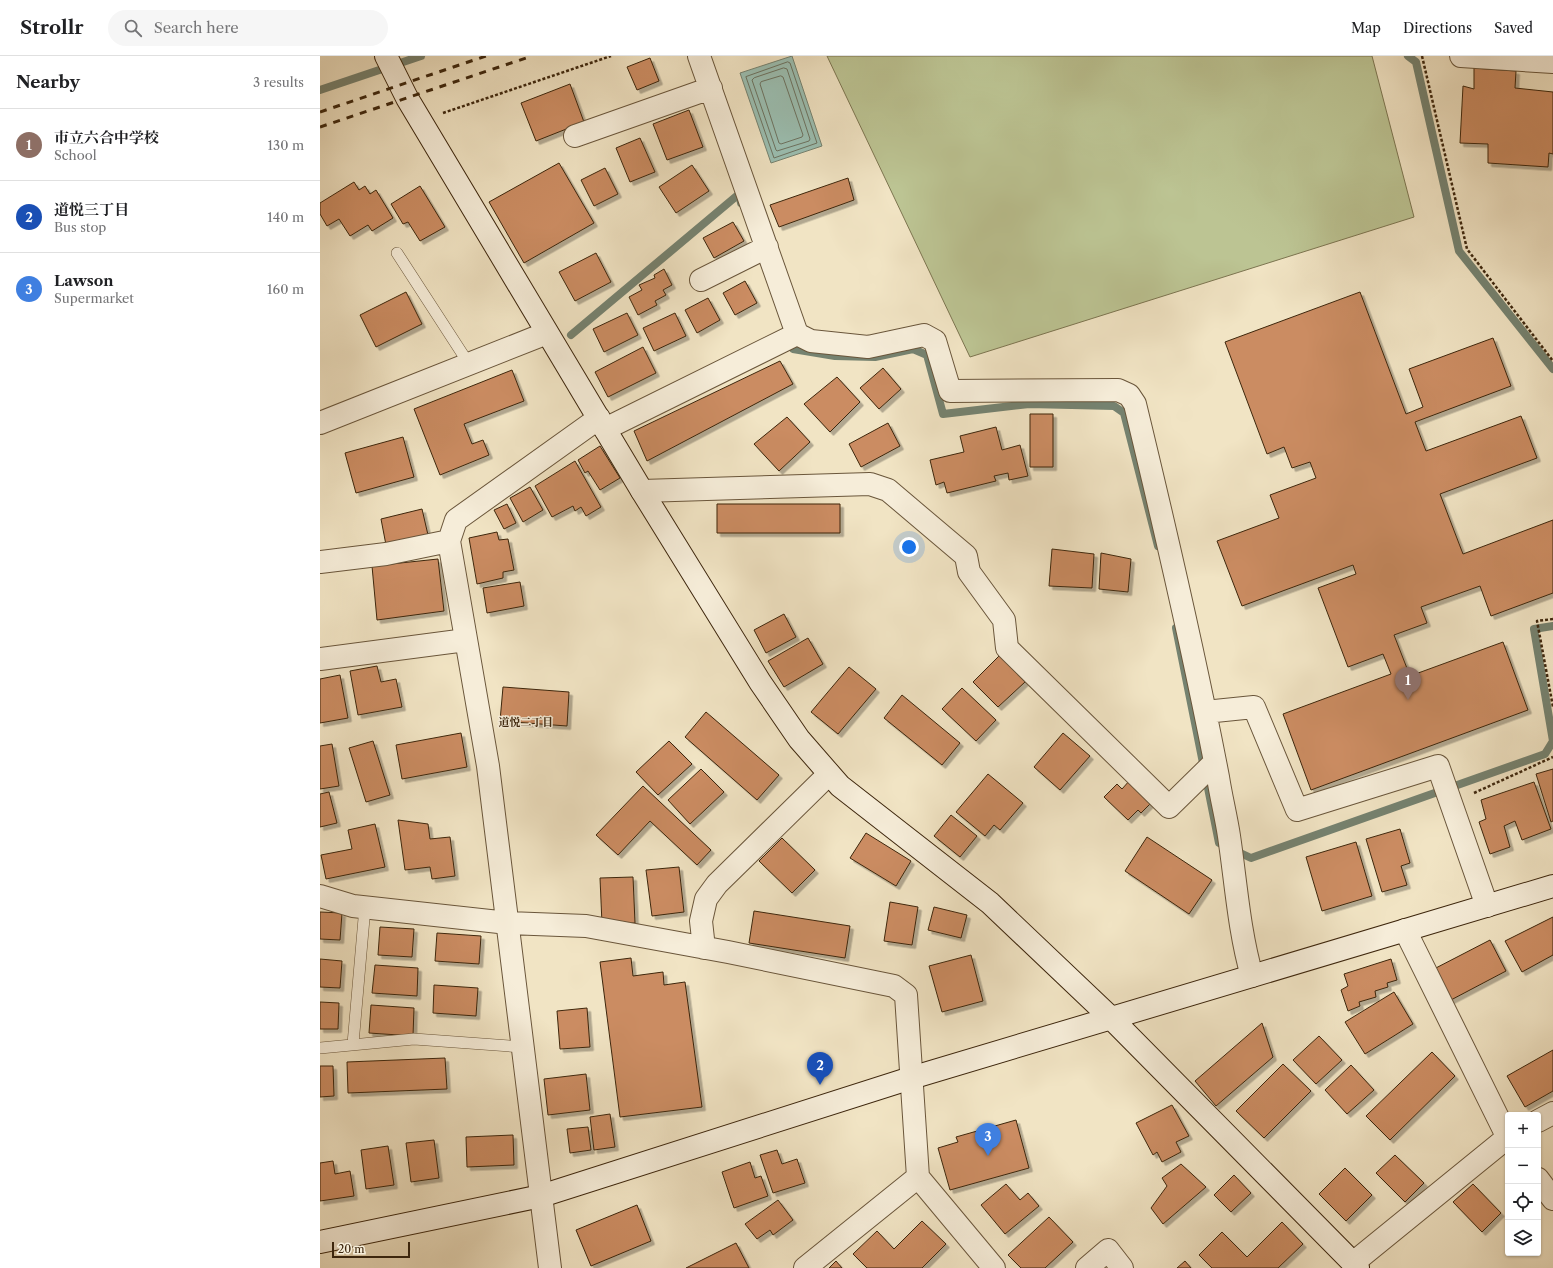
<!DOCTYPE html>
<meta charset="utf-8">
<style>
:root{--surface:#fff;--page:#f6f6f6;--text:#202124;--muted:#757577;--line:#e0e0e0;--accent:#7c3aed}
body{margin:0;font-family:"Libre Caslon Text","Noto Serif JP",serif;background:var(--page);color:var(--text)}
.controls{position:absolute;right:12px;bottom:12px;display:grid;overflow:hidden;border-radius:4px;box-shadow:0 1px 3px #0004}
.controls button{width:36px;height:36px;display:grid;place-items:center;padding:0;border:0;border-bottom:1px solid var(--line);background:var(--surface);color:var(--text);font:20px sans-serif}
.scale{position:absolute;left:12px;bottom:10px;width:78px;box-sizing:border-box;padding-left:4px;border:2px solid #3d260d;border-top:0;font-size:11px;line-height:14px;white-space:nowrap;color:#3d260d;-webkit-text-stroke:3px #f6edd9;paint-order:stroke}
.you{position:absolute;left:589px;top:491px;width:14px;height:14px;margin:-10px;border:3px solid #fff;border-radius:50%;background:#1a73e8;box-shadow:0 0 0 6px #1a73e833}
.badge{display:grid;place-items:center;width:26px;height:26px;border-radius:50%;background:var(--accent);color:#fff;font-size:13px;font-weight:700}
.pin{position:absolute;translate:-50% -33px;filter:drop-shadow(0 1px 2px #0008)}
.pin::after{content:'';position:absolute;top:21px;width:14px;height:12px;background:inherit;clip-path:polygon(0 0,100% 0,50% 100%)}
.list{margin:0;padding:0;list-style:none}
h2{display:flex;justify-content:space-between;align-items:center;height:52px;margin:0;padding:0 16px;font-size:17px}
h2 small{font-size:13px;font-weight:400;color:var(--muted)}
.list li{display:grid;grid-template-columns:26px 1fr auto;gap:12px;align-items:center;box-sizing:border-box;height:72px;padding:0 16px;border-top:1px solid var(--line)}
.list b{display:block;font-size:15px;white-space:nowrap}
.list p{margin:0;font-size:13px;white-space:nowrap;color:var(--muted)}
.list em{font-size:13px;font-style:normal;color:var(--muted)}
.icon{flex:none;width:22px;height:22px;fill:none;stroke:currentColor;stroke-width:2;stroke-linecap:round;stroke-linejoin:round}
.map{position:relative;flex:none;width:1233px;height:1212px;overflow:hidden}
header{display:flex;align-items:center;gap:24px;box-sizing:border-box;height:56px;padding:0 20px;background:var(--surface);border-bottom:1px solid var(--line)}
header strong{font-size:19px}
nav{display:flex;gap:22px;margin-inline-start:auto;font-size:14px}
.search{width:280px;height:36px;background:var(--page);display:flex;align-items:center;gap:10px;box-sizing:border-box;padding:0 14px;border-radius:22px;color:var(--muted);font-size:15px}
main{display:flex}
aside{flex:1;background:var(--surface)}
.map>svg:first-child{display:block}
.green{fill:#bcc493;stroke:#7c7550}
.water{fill:#9bbfb2;stroke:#758270}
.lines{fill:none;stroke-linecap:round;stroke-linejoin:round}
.shore{stroke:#6c7260;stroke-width:1}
.stream{stroke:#758270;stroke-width:8}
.building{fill:#cb8c62;stroke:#3d260d;filter:url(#shadow)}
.lane-casing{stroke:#6a563b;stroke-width:12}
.street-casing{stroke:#6a563b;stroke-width:24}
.secondary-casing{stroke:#3d260d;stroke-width:24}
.path{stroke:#3d260d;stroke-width:2.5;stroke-dasharray:3 2;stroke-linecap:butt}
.lane{stroke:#f6edd9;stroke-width:11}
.street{stroke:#f6edd9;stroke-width:22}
.secondary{stroke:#f6edd9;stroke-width:22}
.rail{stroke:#3d260d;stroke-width:3;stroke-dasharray:7 7;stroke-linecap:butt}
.labels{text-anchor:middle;stroke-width:3;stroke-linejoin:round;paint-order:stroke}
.neighbourhood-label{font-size:11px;font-weight:bold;fill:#3d260d;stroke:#f6edd9}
</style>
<header>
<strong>Strollr</strong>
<div class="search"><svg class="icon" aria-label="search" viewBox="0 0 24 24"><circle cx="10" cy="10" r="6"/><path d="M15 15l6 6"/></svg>Search here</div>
<nav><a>Map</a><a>Directions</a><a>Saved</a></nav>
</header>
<main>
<aside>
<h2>Nearby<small>3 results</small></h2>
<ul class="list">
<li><span class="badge" style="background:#8d6e63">1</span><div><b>市立六合中学校</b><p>School</p></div><em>130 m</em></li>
<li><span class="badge" style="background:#1a4fb4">2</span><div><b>道悦三丁目</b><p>Bus stop</p></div><em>140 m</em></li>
<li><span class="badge" style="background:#3f7fe0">3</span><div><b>Lawson</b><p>Supermarket</p></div><em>160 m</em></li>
</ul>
</aside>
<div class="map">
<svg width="1233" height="1212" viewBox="0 0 1233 1212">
<defs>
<filter id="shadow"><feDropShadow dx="3.5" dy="3.5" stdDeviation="0" flood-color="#0004"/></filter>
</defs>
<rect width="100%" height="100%" fill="#f1e4c4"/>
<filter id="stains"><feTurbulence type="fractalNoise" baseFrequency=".005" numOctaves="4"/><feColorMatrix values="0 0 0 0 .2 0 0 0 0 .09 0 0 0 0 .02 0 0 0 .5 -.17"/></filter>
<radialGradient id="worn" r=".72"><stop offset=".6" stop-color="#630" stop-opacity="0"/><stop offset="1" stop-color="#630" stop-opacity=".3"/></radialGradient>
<path class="green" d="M507 0H1052L1094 161 650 301Z"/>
<path class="water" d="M472 0 502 90 451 107 420 17Z"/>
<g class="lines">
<path class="shore" d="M468 6 470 7 497 87 454 102 426 21Z
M464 12 467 13 490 83 489 85 457 95 456 94 432 24 434 22Z
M461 20 463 21 483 79 482 81 461 88 459 87 440 28 441 26Z"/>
<path class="stream" d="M1088 0 1096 6 1139 195 1233 313
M0 34 101 0
M251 279 419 138 421 147
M469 282 473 293 515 300 555 301 593 293 607 299 623 358 709 348 794 350 804 357 838 490
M856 572 899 787 931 802 1225 698 1233 685 1214 573 1233 570"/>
</g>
<path class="building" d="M330 2 339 25 317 34 307 11Z
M1154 12 1196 15 1195 32 1233 36V98L1229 97 1228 111 1168 107V88L1140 87 1143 30 1154 33Z
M250 28 264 66 216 85 201 47Z
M369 54 383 91 347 104 333 68Z
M320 82 335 116 310 126 296 92Z
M239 107 274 167 204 207 169 146Z
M372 109 389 135 356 157 339 131Z
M285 112 298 138 274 150 261 124Z
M528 122 534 144 459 171 450 149Z
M34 126 39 134 45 130 50 138 56 134 73 162 52 175 48 169 30 180 19 163 7 170 0 158V147Z
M100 130 125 171 100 185 88 166 83 168 71 148Z
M413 166 424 185 394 202 383 182Z
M276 197 291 226 255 245 239 216Z
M344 213 352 229 343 234 346 239 335 245 337 249 318 259 309 241 322 234 319 229 335 222 334 219Z
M425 225 437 247 415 259 403 237Z
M86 236 102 268 56 291 40 259Z
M1040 236 1086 358 1103 351 1089 313 1173 282 1191 330 1095 366 1106 395 1201 360 1217 402 1120 438 1143 498 1233 464V537L1171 560 1160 530 1101 551 1107 567 1074 579 1090 620 1183 586 1208 654 991 734 963 658 1071 618 1063 598 1028 611 998 532 1036 518 1033 509 922 550 897 485 959 462 950 439 996 422 990 406 972 412 964 391 947 398 905 286Z
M388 242 400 264 377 277 365 254Z
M307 257 318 279 284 296 273 273Z
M355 257 366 280 334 295 323 272Z
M323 291 336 317 288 341 275 316Z
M460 305 473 328 327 405 314 375Z
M563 312 581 333 559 353 540 332Z
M192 314 204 345 144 368 152 388 163 384 169 399 120 419 94 353Z
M517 321 540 346 510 376 484 348Z
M710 358H733V411H710Z
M467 361 490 386 459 415 434 388Z
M568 367 580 390 541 411 529 388Z
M676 371 682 394 700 389 708 420 689 424 688 417 674 420 676 425 627 437 624 426 616 429 610 404 644 396 640 380Z
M83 381 94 421 36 437 25 397Z
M280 390 300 422 280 434 268 415 265 417 258 404Z
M255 405 281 451 266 460 261 451 255 455 253 450 232 461 215 430Z
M210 431 223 454 203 466 190 442Z
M187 448 196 467 184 473 174 454Z
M397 448H520V477H397Z
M102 453 108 479 66 489 61 463Z
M177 476 179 484 188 483 194 514 183 516V522L157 528 149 482Z
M732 493 774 498 772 532 729 530Z
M781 497 811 503 808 536 779 533Z
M118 503 124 555 57 564 52 510Z
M200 526 204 550 167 557 163 532Z
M464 558 476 581 446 597 434 574Z
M488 582 503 608 464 631 448 605Z
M679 600 705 626 678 651 653 626Z
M57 610 61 626 76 623 82 651 38 659 30 615Z
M529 611 556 633 518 678 491 656Z
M20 619 28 662 0 667V623Z
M183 631 249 636 247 670 180 665Z
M642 632 676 664 656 685 622 653Z
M582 639 640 687 622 709 564 662Z
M386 656 459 719 437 744 365 681Z
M141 677 147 711 82 723 76 689Z
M743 677 770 700 740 734 714 711Z
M53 685 70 739 46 746 29 692Z
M349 685 372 708 338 739 316 716Z
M12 688 19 730 0 733V690Z
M381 713 404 736 370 768 348 744Z
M1233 713V765L1231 766 1216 718Z
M668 718 703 747 680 774 674 769 665 780 636 756Z
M810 724 831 747 821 757 818 754 808 764 784 741 797 728 802 733Z
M1214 726 1231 773 1202 784 1195 765 1184 770 1190 791 1170 798 1159 766 1166 763 1161 744Z
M323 730 391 794 377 809 330 765 298 799 276 779Z
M9 736 17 767 0 771V738Z
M631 759 657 780 640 801 614 780Z
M78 764 108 768 110 783 130 781 135 820 112 823 110 811 85 814Z
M55 768 65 811 6 823 1 799 32 793 28 774Z
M1080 773 1090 807 1081 810 1087 829 1062 836 1046 783Z
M546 777 591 805 576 830 530 802Z
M827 781 892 824 869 858 805 815Z
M462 782 495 814 472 837 439 805Z
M1036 786 1052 840 1002 855 986 801Z
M359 811 364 856 332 860 326 814Z
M313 821 315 867 282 868 280 822Z
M570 846 598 851 592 889 564 885Z
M614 851 647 859 641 882 608 874Z
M434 855 530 870 525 902 429 887Z
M0 856 22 857 20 884 0 883Z
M1233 861V899L1202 916 1185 885Z
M60 871 94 873 92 901 58 899Z
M117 877 161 880 159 908 115 905Z
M1170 884 1186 915 1129 945 1112 914Z
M651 899 663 945 622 956 609 910Z
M311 902 313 920 343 916 344 929 365 926 382 1051 300 1061 280 906Z
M0 903 22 905 20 932 0 931Z
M1071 903 1077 924 1067 927 1068 931 1055 935 1056 941 1039 946 1040 950 1028 955 1021 934 1028 930 1024 918Z
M55 909 98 912 97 940 52 937Z
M114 929 158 932 156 960 113 957Z
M1074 936 1093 968 1045 998 1025 966Z
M0 946 19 947 18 973H0Z
M51 949 94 952 93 980 49 977Z
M267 952 270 991 240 993 237 955Z
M942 967 953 1001 896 1050 875 1025Z
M999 980 1022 1004 996 1028 973 1004Z
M1233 994V1035L1205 1051 1187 1020Z
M1112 996 1135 1020 1070 1084 1046 1060Z
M125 1002 127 1033 28 1037 27 1006Z
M963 1008 991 1035 944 1082 916 1055Z
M1031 1009 1054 1034 1027 1058 1005 1034Z
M0 1010H13L14 1040 0 1041Z
M266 1018 270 1054 228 1059 224 1023Z
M852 1049 869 1080 856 1086 861 1096 842 1106 837 1096 833 1099 816 1067Z
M290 1058 295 1091 274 1094 270 1061Z
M696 1064 709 1112 630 1134 618 1092 638 1086 636 1081Z
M268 1071 271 1094 250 1097 247 1073Z
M193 1079 194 1109 147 1111 146 1081Z
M114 1084 119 1122 91 1126 86 1087Z
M68 1090 74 1129 46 1133 41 1094Z
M457 1094 462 1108 477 1103 485 1127 453 1137 440 1099Z
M1075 1099 1104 1127 1085 1146 1056 1117Z
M13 1105 15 1118 30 1115 34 1140 0 1145V1107Z
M430 1106 435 1122 441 1120 448 1140 414 1152 402 1116Z
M861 1108 886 1131 843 1168 831 1152 847 1130 842 1122Z
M1025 1112 1052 1139 1026 1165 999 1138Z
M914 1119 931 1137 911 1156 894 1139Z
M686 1128 700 1144 708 1137 719 1150 685 1178 661 1149Z
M1153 1128 1181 1157 1162 1176 1133 1146Z
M458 1144 473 1164 453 1179 450 1174 437 1183 425 1168Z
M317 1149 331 1185 271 1210 256 1174Z
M729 1161 753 1186 725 1212H701L688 1199Z
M602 1165 626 1188 602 1212H547L533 1198 557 1175 574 1193Z
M962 1166 983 1188 958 1212H892L879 1199 902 1176 927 1201Z
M416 1187 429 1212H366Z
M516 1205 522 1212H509Z
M865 1205 871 1212H857Z"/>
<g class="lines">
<g class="lane-casing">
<path id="lane" d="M77 197 149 308
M33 988 45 851
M0 992 94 983 203 991"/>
</g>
<g class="street-casing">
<path id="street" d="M379 0 477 278 491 285 548 291 604 279 615 285 630 335 798 334 809 339 815 348C845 472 874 596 898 721 901 741 906 760 909 780 916 827 919 875 932 920
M1141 0 1233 6
M255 80 391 32
M381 224 447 191
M0 367 227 277
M285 373 477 278
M322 435 550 428 568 434 646 500 649 516 684 564 687 592 849 751 895 706
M0 506 66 498 129 485
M0 603 146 584
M885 656 934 651 977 754 1118 710 1167 850
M0 840 33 850 188 867 266 870 408 896 574 930 586 939 598 1121 485 1212
M1085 874 1188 1082
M384 892 381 865 386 843 397 828 509 718
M1218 1065 1233 1057
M598 1121 674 1212
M1218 1123 1233 1143
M1033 1207 1188 1081
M230 1212 168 710 129 485 136 464 279 362
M767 1212 788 1194 802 1212"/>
</g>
<g class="secondary-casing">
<path id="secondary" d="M66 0 87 42 322 435 440 626 479 683 520 730 670 847 790 961 1038 1212
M0 1186 221 1140 591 1022 1233 830"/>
</g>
<path class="path" d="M1102 0 1147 193 1233 305
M123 57 291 0
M1233 563 1217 565 1233 651
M1154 737 1233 701"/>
<use href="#lane" class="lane"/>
<use href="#street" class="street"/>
<use href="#secondary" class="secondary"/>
<path class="rail" d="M0 56 166 0
M0 71 212 0"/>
</g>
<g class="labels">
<g class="neighbourhood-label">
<text x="206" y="670">道悦二丁目</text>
</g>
</g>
<rect width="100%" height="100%" filter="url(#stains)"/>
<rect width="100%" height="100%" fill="url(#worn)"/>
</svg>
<div class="controls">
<button>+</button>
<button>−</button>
<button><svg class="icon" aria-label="locate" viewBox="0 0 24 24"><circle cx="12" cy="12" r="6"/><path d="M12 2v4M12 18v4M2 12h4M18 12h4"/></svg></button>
<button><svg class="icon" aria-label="layers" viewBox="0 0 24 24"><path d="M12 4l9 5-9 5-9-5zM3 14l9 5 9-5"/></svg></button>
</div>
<div class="scale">20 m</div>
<div class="you"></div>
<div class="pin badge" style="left:1088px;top:644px;background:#8d6e63">1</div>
<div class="pin badge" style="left:500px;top:1029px;background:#1a4fb4">2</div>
<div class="pin badge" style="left:668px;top:1100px;background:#3f7fe0">3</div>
</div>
</main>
